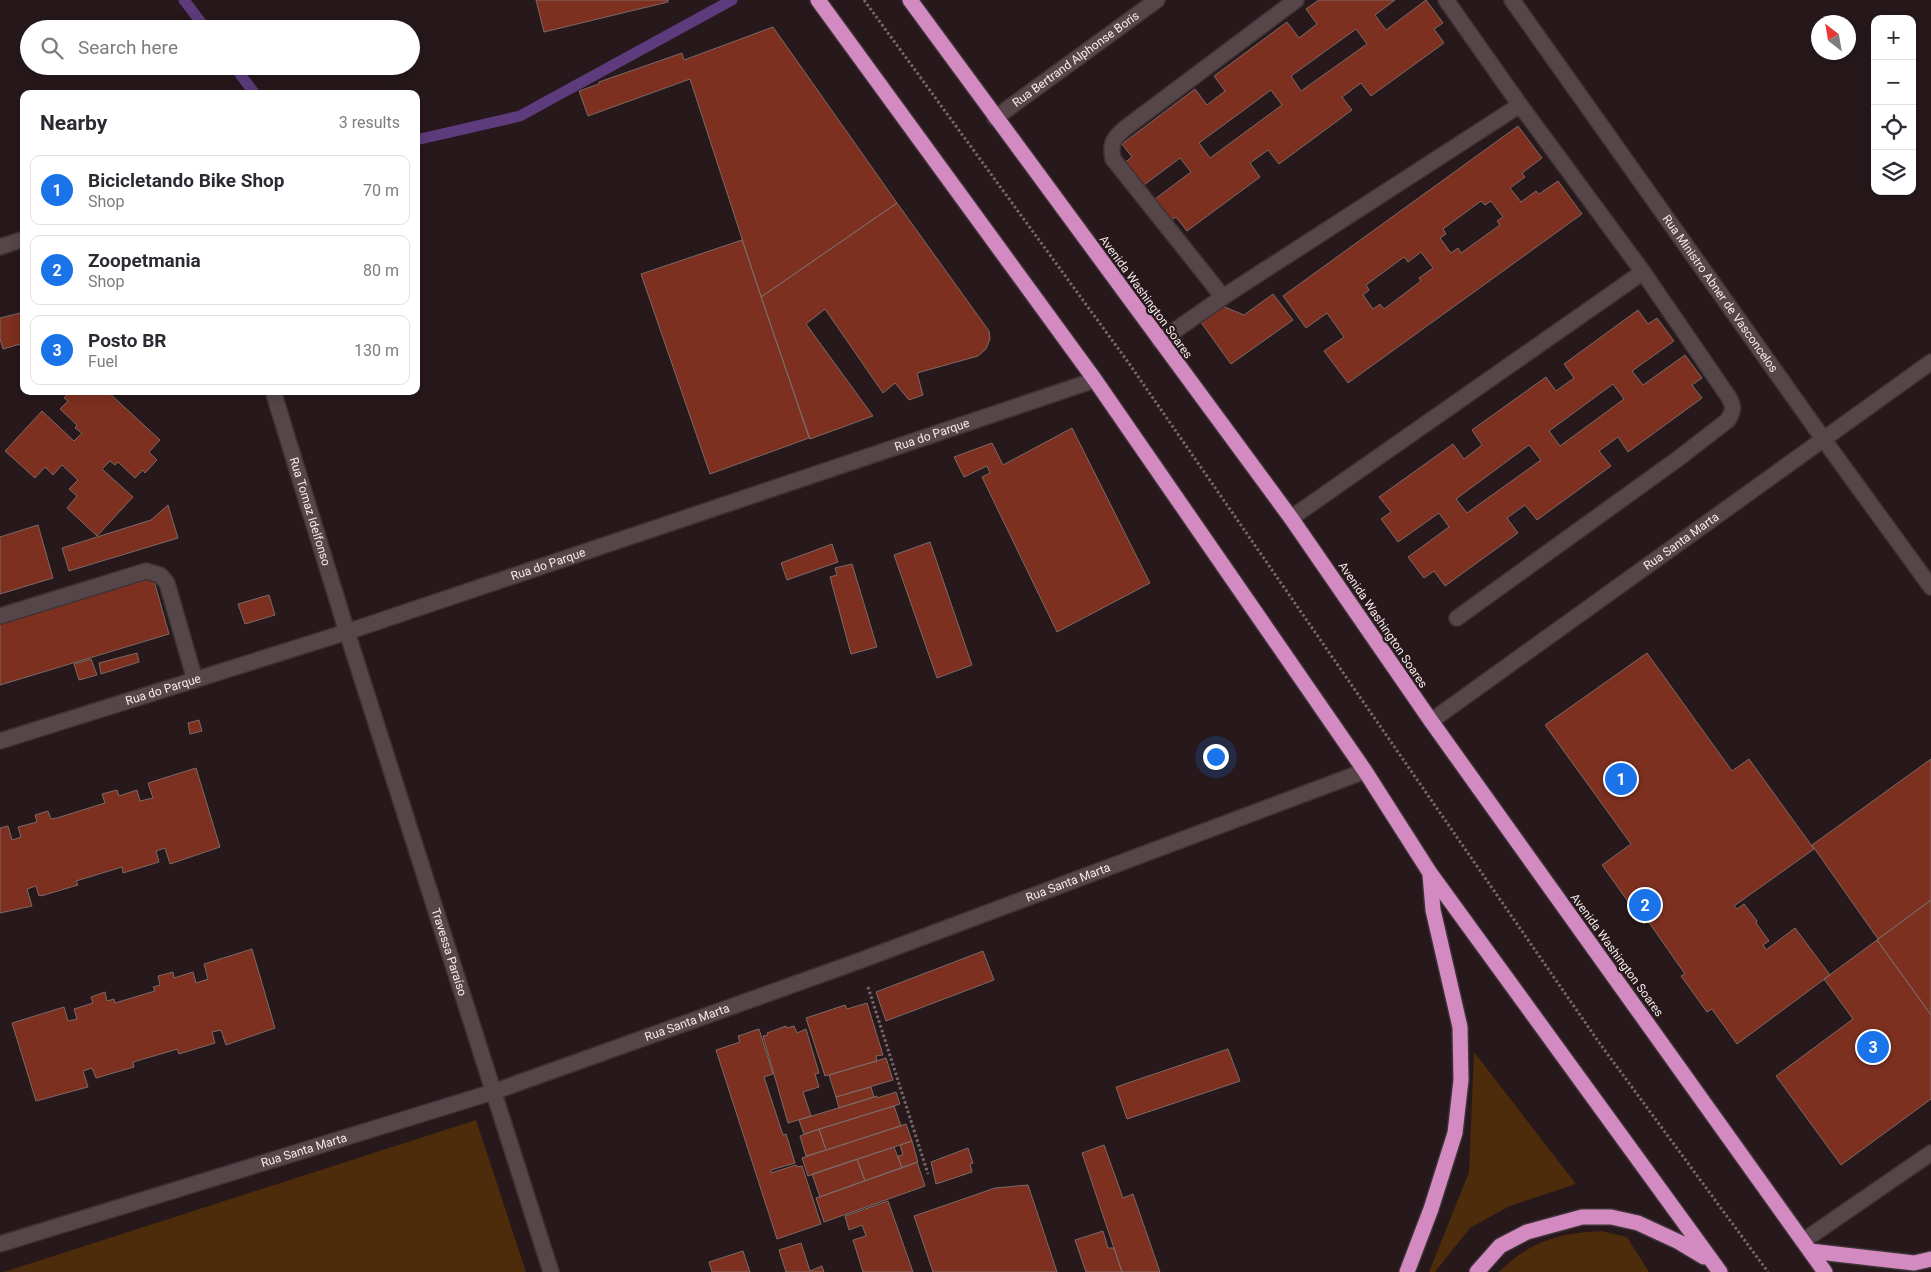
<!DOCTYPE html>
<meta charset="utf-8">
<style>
:root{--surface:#fff;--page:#f2f2f3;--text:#2b2b33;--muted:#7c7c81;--line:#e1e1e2;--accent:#1a73e8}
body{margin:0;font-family:Roboto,sans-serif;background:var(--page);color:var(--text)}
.controls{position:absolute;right:15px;top:15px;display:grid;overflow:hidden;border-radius:10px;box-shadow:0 2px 12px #0003}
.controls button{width:45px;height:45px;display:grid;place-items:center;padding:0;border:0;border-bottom:1px solid var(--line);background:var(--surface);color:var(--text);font:25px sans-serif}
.compass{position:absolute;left:1811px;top:15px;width:45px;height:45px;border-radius:50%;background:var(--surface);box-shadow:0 2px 12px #0003;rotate:329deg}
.you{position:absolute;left:1215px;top:756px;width:18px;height:18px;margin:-12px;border:4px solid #fff;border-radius:50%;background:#1a73e8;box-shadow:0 0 0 8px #1a73e833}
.badge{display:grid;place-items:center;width:32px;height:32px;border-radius:50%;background:var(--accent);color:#fff;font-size:16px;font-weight:700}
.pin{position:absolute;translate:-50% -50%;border:2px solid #fff;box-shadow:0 1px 5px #0006}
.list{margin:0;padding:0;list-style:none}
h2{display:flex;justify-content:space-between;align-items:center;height:65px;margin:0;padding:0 20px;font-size:21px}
h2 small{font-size:16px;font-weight:400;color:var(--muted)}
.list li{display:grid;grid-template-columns:32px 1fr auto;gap:15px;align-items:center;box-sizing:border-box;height:70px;margin:0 10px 10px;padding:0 10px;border:1px solid var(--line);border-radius:10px}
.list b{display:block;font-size:19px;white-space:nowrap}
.list p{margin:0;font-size:16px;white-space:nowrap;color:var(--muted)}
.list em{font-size:16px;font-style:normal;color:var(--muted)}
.icon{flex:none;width:28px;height:28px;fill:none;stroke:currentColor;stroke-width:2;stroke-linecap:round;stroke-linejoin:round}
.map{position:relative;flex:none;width:1931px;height:1272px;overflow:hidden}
.search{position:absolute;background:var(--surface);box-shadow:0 2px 12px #0003;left:20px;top:20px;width:400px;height:55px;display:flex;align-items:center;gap:12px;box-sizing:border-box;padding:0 18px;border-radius:28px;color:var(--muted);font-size:19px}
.panel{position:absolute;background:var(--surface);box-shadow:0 2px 12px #0003;left:20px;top:90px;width:400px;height:305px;border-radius:10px}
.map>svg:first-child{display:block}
.green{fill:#4c2c0b}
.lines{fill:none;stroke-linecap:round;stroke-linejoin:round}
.stream{stroke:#5d3b7c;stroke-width:11}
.building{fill:#7d3020;stroke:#7b6a66;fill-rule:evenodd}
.minor-casing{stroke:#3c3234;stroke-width:18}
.highway-casing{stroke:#3c3234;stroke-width:18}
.path{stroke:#75686b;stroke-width:3;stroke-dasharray:2.5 2.5;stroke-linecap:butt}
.minor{stroke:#564649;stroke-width:15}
.highway{stroke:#d28ac1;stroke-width:15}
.labels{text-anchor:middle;stroke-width:4.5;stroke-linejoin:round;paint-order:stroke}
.street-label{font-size:12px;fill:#f5eaec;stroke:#26181b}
</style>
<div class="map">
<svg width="1931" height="1272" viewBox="0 0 1931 1272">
<rect width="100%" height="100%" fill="#26181b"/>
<path class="green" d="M1474 1052 1576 1184 1510 1206 1470 1228 1435 1272H1429L1469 1172Z
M476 1120 526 1272H4Z
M1601 1231 1627 1237 1649 1272H1499C1529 1241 1560 1233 1601 1231Z"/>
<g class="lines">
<path class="stream" d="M184 0 206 29
M234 66 255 94
M416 140 520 116 732 0"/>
</g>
<path class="building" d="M536 0H668V2L544 32Z
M1319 0H1395L1375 15 1386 30 1426 0 1443 23 1434 29 1444 43 1371 96 1361 83 1342 97 1352 110 1279 164 1268 150 1250 163 1260 177 1187 231 1176 217 1167 223 1151 202 1191 172 1180 158 1140 188 1123 164 1132 157 1122 144 1195 89 1207 105 1225 91 1214 76 1287 22 1299 38 1317 24 1306 9ZM1356 29 1367 44 1301 91 1291 76ZM1271 90 1282 105 1210 158 1199 143Z
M773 27 897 203 761 297 690 79 588 116 579 91 599 84V82L682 53 684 60Z
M1518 126 1542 158 1522 173 1525 177 1510 188 1521 202 1536 191 1539 194 1558 181 1582 214 1348 383 1324 351 1344 337 1327 313 1306 328 1283 296ZM1481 201 1485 205 1491 201 1503 217 1497 221 1500 225 1461 253 1458 248 1451 253 1440 238 1446 234 1443 229ZM1421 252 1433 268 1419 278 1421 281 1384 309 1380 304 1373 309 1363 295 1369 290 1366 285 1404 257 1408 262Z
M897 203 989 331 990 339 986 349 978 356 917 373 923 395 909 400 895 383 883 393 825 309 806 324 873 416 810 439 761 297Z
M742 240 809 438 710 474 641 274Z
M1273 294 1293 320 1231 364 1200 321 1220 305 1244 315Z
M1638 310 1648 324 1657 318 1674 341 1632 371 1643 385 1685 355 1702 378 1692 385 1702 398 1628 452 1618 437 1599 451 1611 466 1537 520 1525 505 1507 518 1518 533 1445 586 1434 571 1424 578 1408 557 1449 527 1439 513 1398 542 1381 519 1391 512 1379 497 1453 444 1464 459 1482 445 1472 430 1546 377 1556 391 1574 378 1564 364ZM1613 384 1624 399 1560 446 1549 431ZM1529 445 1541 460 1467 513 1456 499Z
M24 312V343L3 349 0 339V318Z
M70 391H83L85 393 86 391H107L160 440 149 452 157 460 145 473 143 470 135 478 118 462 115 465 110 461 102 469 133 497 97 536 67 508 77 496 69 489 78 480 62 465 53 475 45 467 35 478 5 451 42 411 74 441 82 433 75 428 77 425 60 409 68 401 64 398Z
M1072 428 1150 583 1057 632 982 477 990 473 987 466 964 477 954 457 992 443 1003 465Z
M168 505 178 538 69 571 62 548 151 520Z
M38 525 53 578 0 594V537Z
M930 542 972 665 937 678 894 555Z
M832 544 838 562 787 580 781 563Z
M852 564 877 647 851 654 830 577 837 575 835 568Z
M153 577 169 634 0 685V623Z
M269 595 275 615 245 624 238 604Z
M137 653 139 662 101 674 99 663Z
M1647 653 1732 771 1749 759 1814 849 1734 906 1737 909 1744 904 1757 921 1756 923 1769 941 1763 945 1766 950 1795 928 1830 975 1737 1044 1712 1009 1707 1012 1681 976 1685 974 1648 921 1644 924 1602 865 1631 844 1545 725Z
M91 659 97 675 79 680 74 664Z
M199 720 202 731 190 734 188 723Z
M1931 759V900L1878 939 1812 845Z
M196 768 220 847 170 864 165 848 156 851 159 862 123 873 122 867 76 881 78 885 41 896 40 895 39 896 36 886 27 889 32 906 0 913V828L8 826 12 840 21 837 18 827 37 822 35 815 48 811 51 819 57 818 105 803 102 794 117 790 119 796 137 790 140 801 153 798 148 783Z
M1931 900V1015L1877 940Z
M1877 940 1931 1015V1099L1841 1165 1776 1076 1853 1019 1824 979Z
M252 949 275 1028 226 1045 221 1030 212 1032 215 1043 179 1054 177 1049 171 1051 133 1062 134 1067 96 1078 92 1068 83 1071 88 1087 36 1101 12 1023 64 1007 68 1021 77 1019 74 1009 93 1003 91 997 105 992 107 1001 114 999 115 1003 155 991 153 987 160 985 158 976 173 972 174 978 193 972 196 983 208 979 204 964Z
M983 951 994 980 886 1021 876 992Z
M867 1003 883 1055 876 1056 877 1061 825 1076 806 1018 845 1005 847 1009Z
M786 1026 787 1028 794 1026 797 1033 806 1029 819 1073 815 1074 819 1087 803 1092 811 1116 788 1123 763 1036 768 1035 767 1033Z
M759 1029 773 1074 764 1077 783 1135 786 1134 795 1163 771 1170V1173L796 1165 797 1167 802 1166 821 1224 777 1239 716 1050 740 1042 738 1036Z
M1228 1049 1240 1081 1127 1119 1116 1087Z
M886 1058 893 1080 836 1097 829 1075Z
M871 1087 874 1097 839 1108 836 1097Z
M896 1092 900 1104 804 1134 799 1120 877 1096V1098Z
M894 1106 901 1126 826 1150 819 1129Z
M906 1124 912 1141 808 1176 802 1158Z
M819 1129 826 1150 806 1156 800 1136Z
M912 1141 918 1162 902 1168 898 1156 903 1155 900 1145Z
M1104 1145 1123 1198 1133 1194 1160 1272H1122L1082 1153Z
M894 1147 902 1168 865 1181 857 1159Z
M968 1148 973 1163 970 1164 972 1172 936 1184 931 1162Z
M857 1159 865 1181 820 1197 812 1174Z
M917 1162 925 1186 824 1222 816 1198Z
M1028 1185 1057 1272H933L914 1216 995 1188Z
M888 1201 913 1272H863L853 1240 866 1236 862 1225 849 1230 845 1216Z
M1103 1231 1108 1248H1114L1122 1272H1086L1075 1240Z
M801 1243 810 1271 822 1266 824 1272H786L779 1250Z
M743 1251 750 1272H712L709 1262Z"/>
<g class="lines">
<g class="minor-casing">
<g id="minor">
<path id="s1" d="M1512 0 1824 440 1931 587"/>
<path id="s2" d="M995 118 1157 0"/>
<path d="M0 247 24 239"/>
<path d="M1223 297 1113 159C1110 144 1113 139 1124 129L1296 0"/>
<path d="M1160 341 1223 297 1520 105 1446 0"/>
<path id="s3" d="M273 391 347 632 551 1272"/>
<path d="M1291 518 1643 272 1520 105"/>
<path d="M0 616 146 571 160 575 167 583 195 680"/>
<path d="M1457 618 1679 458 1728 420C1734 410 1734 406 1728 396L1643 272"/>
<path id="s4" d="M1431 721 1931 362"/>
<path id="s5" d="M0 741 347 632 1095 380"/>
<path d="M1803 1241 1931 1153"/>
<path id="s6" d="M0 1244 493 1092 859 961 1365 771"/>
</g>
</g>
<g class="highway-casing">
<path id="highway" d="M818 0 1095 380 1365 771 1430 873 1720 1272
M910 0 1291 518 1431 721 1825 1272
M1810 1251 1914 1263 1931 1259
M1407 1272 1431 1209 1455 1133 1461 1080 1460 1027 1433 910 1430 875
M1477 1272 1500 1246 1527 1232 1582 1217H1611L1638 1223 1679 1242 1704 1257"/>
</g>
<path class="path" d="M864 0 1128 362 1598 1041 1768 1272
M868 987 928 1174"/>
<use href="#minor" class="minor"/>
<use href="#highway" class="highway"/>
</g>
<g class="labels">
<g class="street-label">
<text dy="4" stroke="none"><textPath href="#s2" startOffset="100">Rua Bertrand Alphonse Boris</textPath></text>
<text dy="4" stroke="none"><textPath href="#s1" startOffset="360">Rua Ministro Abner de Vasconcelos</textPath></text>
<text transform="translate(1146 297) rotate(54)" y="4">Avenida Washington Soares</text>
<text dy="4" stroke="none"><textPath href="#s5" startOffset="981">Rua do Parque</textPath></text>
<text dy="4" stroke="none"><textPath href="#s3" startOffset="126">Rua Tomaz Idelfonso</textPath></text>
<text dy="4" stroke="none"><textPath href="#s4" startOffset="308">Rua Santa Marta</textPath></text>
<text dy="4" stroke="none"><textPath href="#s5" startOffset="576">Rua do Parque</textPath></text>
<text transform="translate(1383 625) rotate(56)" y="4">Avenida Washington Soares</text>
<text dy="4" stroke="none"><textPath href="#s5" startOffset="171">Rua do Parque</textPath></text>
<text dy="4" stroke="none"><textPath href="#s6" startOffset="1128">Rua Santa Marta</textPath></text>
<text dy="4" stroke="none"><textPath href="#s3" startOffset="588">Travessa Paraíso</textPath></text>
<text transform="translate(1617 955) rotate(54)" y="4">Avenida Washington Soares</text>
<text dy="4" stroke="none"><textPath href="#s6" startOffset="722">Rua Santa Marta</textPath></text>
<text dy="4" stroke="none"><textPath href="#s6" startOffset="318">Rua Santa Marta</textPath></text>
</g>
</g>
</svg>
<div class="controls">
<button>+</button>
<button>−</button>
<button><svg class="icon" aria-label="locate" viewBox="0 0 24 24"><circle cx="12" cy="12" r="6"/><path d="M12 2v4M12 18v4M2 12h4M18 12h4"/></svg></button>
<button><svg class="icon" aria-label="layers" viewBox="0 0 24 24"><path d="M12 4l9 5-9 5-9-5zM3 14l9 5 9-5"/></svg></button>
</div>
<svg class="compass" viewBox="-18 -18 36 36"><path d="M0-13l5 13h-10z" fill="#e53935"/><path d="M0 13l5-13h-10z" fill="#7c7c81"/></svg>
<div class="you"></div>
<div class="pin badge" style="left:1621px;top:779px">1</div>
<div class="pin badge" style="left:1645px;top:905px">2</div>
<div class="pin badge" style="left:1873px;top:1047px">3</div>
<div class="search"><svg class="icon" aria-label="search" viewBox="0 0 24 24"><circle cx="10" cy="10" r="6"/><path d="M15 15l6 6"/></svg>Search here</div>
<section class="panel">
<h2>Nearby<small>3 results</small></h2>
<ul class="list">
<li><span class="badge">1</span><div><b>Bicicletando Bike Shop</b><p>Shop</p></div><em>70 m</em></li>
<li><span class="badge">2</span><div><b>Zoopetmania</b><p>Shop</p></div><em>80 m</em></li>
<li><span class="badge">3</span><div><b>Posto BR</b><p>Fuel</p></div><em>130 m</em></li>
</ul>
</section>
</div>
